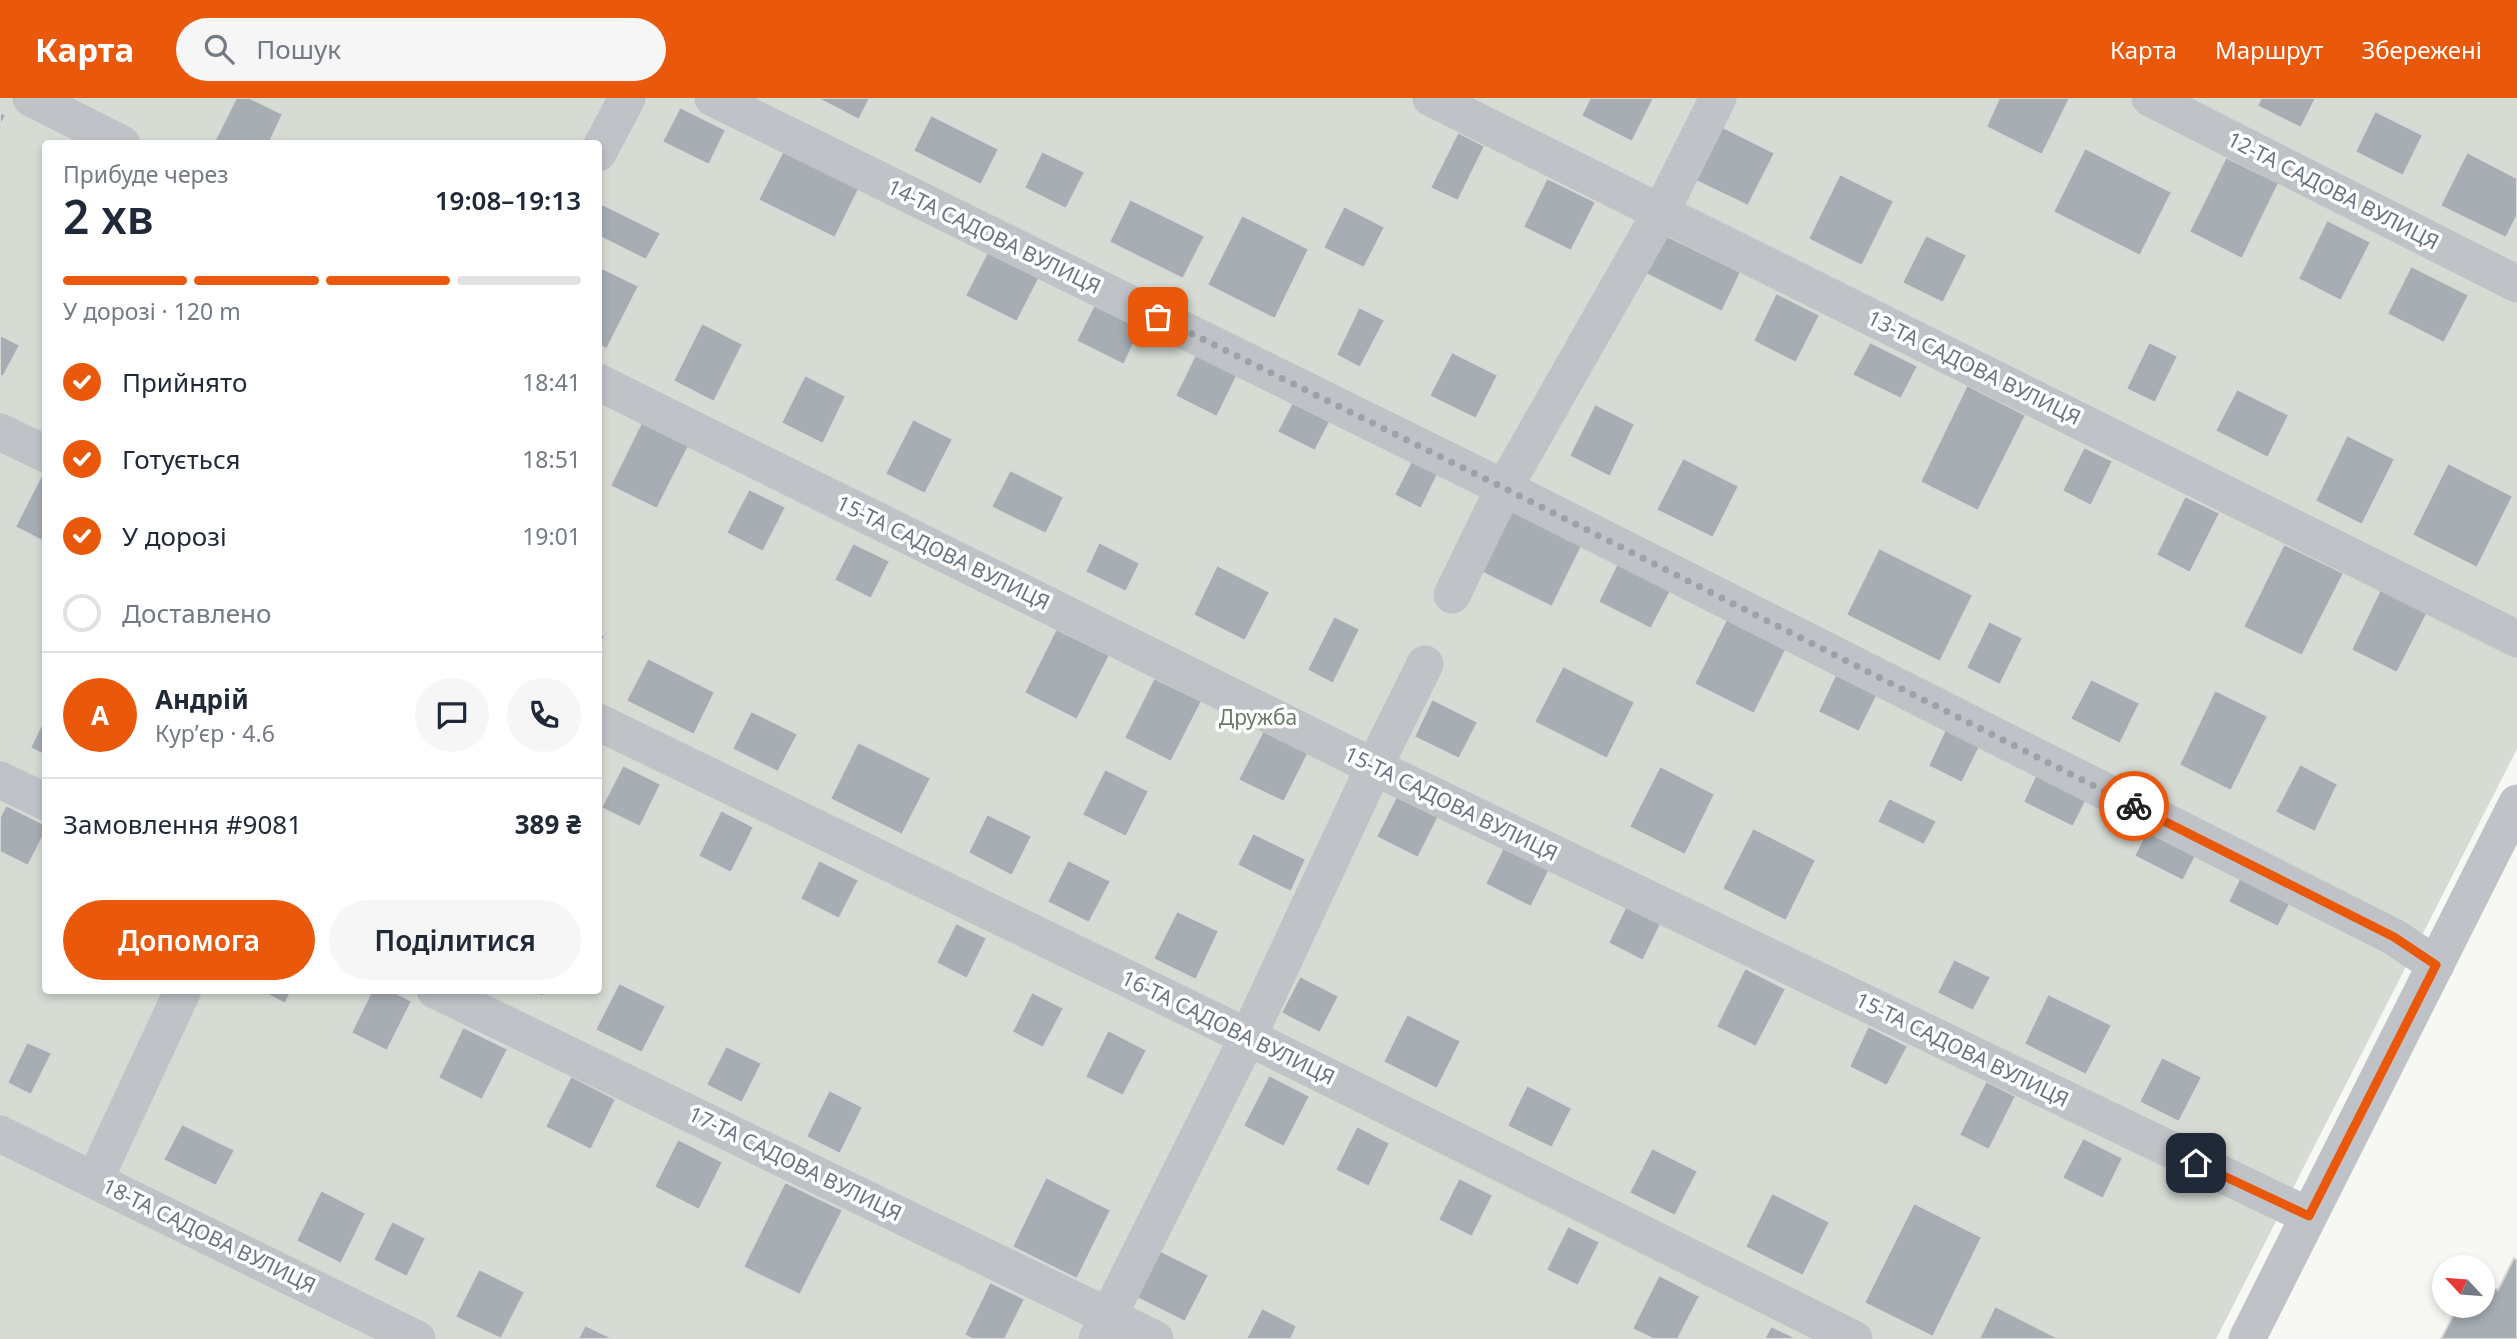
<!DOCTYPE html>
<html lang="uk">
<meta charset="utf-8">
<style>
:root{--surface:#fff;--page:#f6f6f7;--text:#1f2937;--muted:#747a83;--line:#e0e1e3;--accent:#ea580c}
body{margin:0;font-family:"Noto Sans",sans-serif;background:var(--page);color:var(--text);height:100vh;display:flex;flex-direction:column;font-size:26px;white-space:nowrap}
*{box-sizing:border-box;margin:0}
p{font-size:23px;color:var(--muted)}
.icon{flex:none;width:38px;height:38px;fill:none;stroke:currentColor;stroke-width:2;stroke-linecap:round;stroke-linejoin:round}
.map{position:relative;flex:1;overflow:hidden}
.sheet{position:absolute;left:42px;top:42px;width:560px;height:854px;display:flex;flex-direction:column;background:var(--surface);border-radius:7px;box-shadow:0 4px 10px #0003}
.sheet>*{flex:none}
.needle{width:46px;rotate:296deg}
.fabs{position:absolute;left:2432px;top:1157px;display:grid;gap:14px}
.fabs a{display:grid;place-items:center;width:63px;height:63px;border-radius:50%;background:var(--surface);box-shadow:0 4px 10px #0003;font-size:35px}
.pin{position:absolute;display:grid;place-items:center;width:60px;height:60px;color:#fff;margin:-30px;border-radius:14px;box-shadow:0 4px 10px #0006}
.courier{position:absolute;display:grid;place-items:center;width:70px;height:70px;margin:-35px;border:5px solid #ea580c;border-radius:50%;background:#fff;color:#222;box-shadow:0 2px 9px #0007}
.head em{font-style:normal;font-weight:600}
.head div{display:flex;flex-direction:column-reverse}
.head{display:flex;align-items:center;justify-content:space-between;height:119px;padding:0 21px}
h1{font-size:46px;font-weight:600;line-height:52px}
.bar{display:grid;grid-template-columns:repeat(4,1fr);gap:10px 7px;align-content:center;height:84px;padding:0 21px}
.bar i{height:9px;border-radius:5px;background:var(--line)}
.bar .current{background:var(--accent)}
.bar p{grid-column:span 4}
.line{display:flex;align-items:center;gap:18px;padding:0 21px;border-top:2px solid var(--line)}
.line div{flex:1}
.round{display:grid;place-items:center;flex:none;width:74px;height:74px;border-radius:37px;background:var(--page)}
ol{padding:0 21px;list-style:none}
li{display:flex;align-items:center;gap:21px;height:77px}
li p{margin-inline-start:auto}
li .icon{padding:7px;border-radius:50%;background:var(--accent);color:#fff;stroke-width:4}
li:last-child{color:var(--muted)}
li i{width:38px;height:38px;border:4px solid var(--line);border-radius:50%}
.action{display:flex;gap:14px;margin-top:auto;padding:14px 21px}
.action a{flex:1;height:80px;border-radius:42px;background:var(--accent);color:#fff;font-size:28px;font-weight:600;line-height:80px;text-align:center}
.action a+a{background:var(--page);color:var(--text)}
header{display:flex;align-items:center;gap:42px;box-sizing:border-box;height:98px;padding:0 35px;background:var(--accent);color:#fff}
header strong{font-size:33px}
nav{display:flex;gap:38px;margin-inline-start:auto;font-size:24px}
.search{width:490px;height:63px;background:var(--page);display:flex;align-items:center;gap:18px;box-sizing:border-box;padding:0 24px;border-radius:38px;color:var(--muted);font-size:26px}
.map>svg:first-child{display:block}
</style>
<header>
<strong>Карта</strong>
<div class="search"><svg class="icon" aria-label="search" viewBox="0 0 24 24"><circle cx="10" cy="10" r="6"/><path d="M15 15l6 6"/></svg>Пошук</div>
<nav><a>Карта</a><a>Маршрут</a><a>Збережені</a></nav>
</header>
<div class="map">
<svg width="2517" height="1241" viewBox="0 0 2517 1241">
<rect width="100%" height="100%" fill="#f7f7f4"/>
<path fill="#d6dbd4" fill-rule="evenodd" d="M0 0H2517V651L2216 1241H0ZM46 46H598V892H46Z"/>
<path fill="#a6adb3" stroke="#d8d9d7" stroke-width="2" d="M236 0H250L283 16 269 46H213Z
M817 0H870L859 22Z
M1590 0H1654L1632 44 1581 18Z
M1999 0H2070L2042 57 1986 29Z
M2261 0H2316L2301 30 2257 8Z
M680 9 726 32 709 67 662 44Z
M2375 13 2423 37 2403 78 2355 54Z
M0 14 6 17 0 29Z
M931 17 999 51 981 87 913 53Z
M1719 27 1775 55 1748 108 1692 81Z
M1458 34 1485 48 1458 103 1430 90Z
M785 49 861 87 835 140 758 102Z
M2085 50 2172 94 2140 158 2053 114Z
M1042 53 1085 74 1066 111 1024 90Z
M2467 54 2517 80V118L2506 140 2440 108Z
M2226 59 2279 85 2242 161 2189 134Z
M1840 76 1894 103 1862 168 1808 141Z
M1547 80 1596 104 1571 153 1523 129Z
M1130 101 1205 138 1183 181 1109 144Z
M602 106 661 135 646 162 598 138V112Z
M1344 108 1385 129 1364 170 1323 150Z
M1242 117 1309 151 1275 221 1207 187Z
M2327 122 2371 144 2341 203 2298 181Z
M1661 135 1741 174 1722 214 1642 174Z
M1926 137 1967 157 1943 205 1902 185Z
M994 141 1046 167 1017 224 965 198Z
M598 168 639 188 607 251 598 247Z
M2411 168 2469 197 2444 245 2387 216Z
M1776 195 1820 217 1796 265 1753 243Z
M1094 207 1141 230 1124 267 1076 243Z
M1359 209 1385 222 1360 270 1336 257Z
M702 225 743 246 714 304 673 283Z
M0 237 20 247 3 279 0 277Z
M1870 244 1918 268 1901 301 1852 277Z
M2149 244 2178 258 2155 305 2126 291Z
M1452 254 1498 277 1476 321 1429 298Z
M1196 255 1238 276 1217 319 1175 298Z
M805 277 846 298 823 346 781 325Z
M1967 287 2026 317 1978 413 1920 384Z
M2237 291 2289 317 2268 360 2215 333Z
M1298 293 1336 312 1315 353 1277 334Z
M1595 306 1635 326 1610 379 1569 358Z
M645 317 693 340 657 411 610 388Z
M913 321 953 341 925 396 885 376Z
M2347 337 2395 361 2362 427 2315 403Z
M2084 349 2113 363 2091 408 2062 393Z
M1417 352 1443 366 1421 411 1394 397Z
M1683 360 1739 388 1713 440 1656 412Z
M2448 365 2513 398 2477 470 2412 437Z
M46 368V445L15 429Z
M1010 372 1064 399 1046 436 991 409Z
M749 391 786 409 763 454 726 435Z
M2185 398 2220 415 2190 475 2156 457Z
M1517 403 1587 438 1552 509 1481 474Z
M1099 444 1140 465 1126 494 1085 474Z
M853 445 890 463 871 501 834 482Z
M2284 446 2344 475 2302 558 2243 529Z
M1879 450 1973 497 1940 564 1846 517Z
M1621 458 1675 485 1651 531 1598 504Z
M1217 467 1270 494 1245 543 1193 517Z
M2381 490 2428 514 2397 575 2351 552Z
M1729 516 1789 546 1754 616 1694 586Z
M1334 518 1360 531 1333 586 1307 572Z
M1989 523 2023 540 2000 587 1966 570Z
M1056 531 1110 557 1077 622 1024 595Z
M598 534 605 538 598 551Z
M648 560 715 594 694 637 626 603Z
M1563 568 1635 604 1607 661 1534 624Z
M1838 571 1880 592 1859 634 1818 614Z
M1154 580 1202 603 1171 664 1124 640Z
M2091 581 2140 605 2120 646 2070 621Z
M2215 592 2268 618 2231 693 2179 667Z
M1432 601 1478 624 1459 661 1414 639Z
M751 613 798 636 778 674 732 651Z
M46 617V658L30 650Z
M1950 621 1985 638 1962 685 1928 668Z
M1264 631 1309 654 1284 704 1238 682Z
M858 644 931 680 902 737 830 701Z
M2300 666 2338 686 2315 734 2275 714Z
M623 667 661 686 640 729 601 710Z
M1660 668 1715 696 1685 757 1629 729Z
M2039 670 2090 695 2073 729 2023 704Z
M1105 671 1149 693 1126 739 1082 717Z
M1399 693 1441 714 1418 760 1376 739Z
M1889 700 1937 723 1924 747 1877 724Z
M6 707 46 727V733L28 768 0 754V719Z
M721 712 754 729 731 775 698 758Z
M987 716 1032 738 1012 778 968 755Z
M2150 727 2199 752 2183 783 2134 758Z
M1753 730 1816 762 1786 823 1722 791Z
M1253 735 1306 761 1291 794 1237 767Z
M1506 744 1552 767 1531 809 1485 786Z
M819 762 859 782 839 821 800 801Z
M1068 762 1111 783 1089 825 1047 804Z
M2241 777 2292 802 2278 829 2228 804Z
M1626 808 1661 826 1643 863 1608 845Z
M1177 813 1219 833 1196 882 1153 861Z
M956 825 987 840 967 881 936 865Z
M1954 861 1991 879 1973 913 1937 895Z
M1745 870 1786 891 1756 949 1716 929Z
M1300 878 1339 898 1320 935 1281 915Z
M619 885 666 908 642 955 595 932Z
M259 892H292L285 906Z
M372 892H391L412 903 387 953 351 935Z
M530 892H546L543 899Z
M1032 894 1064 910 1043 950 1012 934Z
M2048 896 2112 927 2086 977 2024 946Z
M1407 916 1461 943 1437 991 1383 964Z
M1868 928 1908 948 1887 988 1849 969Z
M463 929 508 951 482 1002 438 980Z
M1108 932 1147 952 1123 998 1085 979Z
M27 944 52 955 31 997 7 985Z
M726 948 762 965 742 1005 706 987Z
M2162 959 2202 979 2179 1024 2139 1004Z
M1269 977 1310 998 1284 1049 1243 1028Z
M571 978 616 1001 591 1052 545 1029Z
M1986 983 2016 998 1989 1052 1959 1037Z
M1527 987 1572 1010 1552 1050 1507 1028Z
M829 992 863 1009 840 1056 806 1039Z
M182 1026 235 1052 216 1088 163 1062Z
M1357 1028 1390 1045 1369 1089 1335 1072Z
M2083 1040 2123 1060 2103 1101 2062 1080Z
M678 1041 723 1064 699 1112 654 1089Z
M1652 1050 1698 1073 1675 1118 1629 1095Z
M1046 1079 1111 1112 1077 1181 1012 1149Z
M1459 1080 1493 1097 1472 1139 1438 1122Z
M785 1084 843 1112 800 1197 743 1169Z
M321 1092 366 1115 341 1166 296 1143Z
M1772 1095 1830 1124 1803 1178 1745 1149Z
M1914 1105 1982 1139 1933 1239 1864 1205Z
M392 1123 426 1140 407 1179 373 1162Z
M1568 1128 1600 1144 1578 1188 1546 1172Z
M1153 1149 1209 1177 1185 1224 1129 1196Z
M2514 1160 2517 1162V1241H2441L2458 1208H2483V1185L2498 1192Z
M479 1171 525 1194 501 1241 455 1219Z
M1659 1177 1700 1198 1678 1241H1653L1632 1231Z
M990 1184 1025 1201 1005 1241H972L964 1237Z
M1995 1208 2058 1240 2057 1241H1979Z
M1262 1210 1297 1228 1291 1241H1246Z
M585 1227 614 1241H578Z
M1771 1228 1798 1241H1764Z"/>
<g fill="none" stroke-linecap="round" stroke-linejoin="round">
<path stroke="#bfc2c6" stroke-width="37" d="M31 0 122 46
M713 0 1504 390 2394 839 2436 867
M1431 0 2517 541
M2150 0 2517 186
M598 55 627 0
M598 284 1374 669 2309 1118
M0 334 46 356
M1452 497 1504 390 1661 114 1718 0
M598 624 1248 939 1854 1241
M0 682 46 704
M435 892 1155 1241
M0 1036 417 1241
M95 1081 183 892
M1097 1241 1248 939 1374 669 1425 566
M2247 1241 2517 705"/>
</g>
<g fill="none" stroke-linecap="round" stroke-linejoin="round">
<path stroke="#9ba2aa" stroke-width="7" stroke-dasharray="0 12.6" d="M1158 219 1504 390 2134 708"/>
<path stroke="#ea580c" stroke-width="9" d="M2134 708 2394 839 2436 867 2309 1118 2196 1065"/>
</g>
<g text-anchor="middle" stroke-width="7" stroke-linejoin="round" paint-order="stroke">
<g font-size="21" fill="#6a7582" stroke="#fff">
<text transform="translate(2333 93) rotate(27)" y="7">12-ТА САДОВА ВУЛИЦЯ</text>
<text transform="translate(994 139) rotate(26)" y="7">14-ТА САДОВА ВУЛИЦЯ</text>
<text transform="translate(1974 270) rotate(26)" y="7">13-ТА САДОВА ВУЛИЦЯ</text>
<text transform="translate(943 455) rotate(26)" y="7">15-ТА САДОВА ВУЛИЦЯ</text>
<text transform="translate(1451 706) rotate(26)" y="7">15-ТА САДОВА ВУЛИЦЯ</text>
<text transform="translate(1228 930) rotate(26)" y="7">16-ТА САДОВА ВУЛИЦЯ</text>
<text transform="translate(1962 952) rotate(26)" y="7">15-ТА САДОВА ВУЛИЦЯ</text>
<text transform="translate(795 1066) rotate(26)" y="7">17-ТА САДОВА ВУЛИЦЯ</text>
<text transform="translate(209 1138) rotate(26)" y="7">18-ТА САДОВА ВУЛИЦЯ</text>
</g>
<g font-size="21" fill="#697a68" stroke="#fff">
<text x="1258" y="627">Дружба</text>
</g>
</g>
</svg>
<div class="fabs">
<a><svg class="needle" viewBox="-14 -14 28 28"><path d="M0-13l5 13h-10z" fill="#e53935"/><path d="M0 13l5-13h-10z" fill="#747a83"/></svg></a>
</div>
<div class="pin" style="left:1158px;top:219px;background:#ea580c"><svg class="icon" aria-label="bag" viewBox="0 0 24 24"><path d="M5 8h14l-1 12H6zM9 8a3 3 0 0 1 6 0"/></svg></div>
<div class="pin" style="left:2196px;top:1065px;background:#1f2937"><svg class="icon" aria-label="home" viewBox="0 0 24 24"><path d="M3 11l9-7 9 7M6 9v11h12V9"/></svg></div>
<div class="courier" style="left:2134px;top:708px"><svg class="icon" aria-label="bike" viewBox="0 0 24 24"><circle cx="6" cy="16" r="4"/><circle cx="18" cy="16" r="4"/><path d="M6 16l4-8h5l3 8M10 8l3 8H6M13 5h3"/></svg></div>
<section class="sheet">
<div class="head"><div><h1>2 хв</h1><p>Прибуде через</p></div><em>19:08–19:13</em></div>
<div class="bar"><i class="current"></i><i class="current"></i><i class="current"></i><i></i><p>У дорозі · 120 m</p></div>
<ol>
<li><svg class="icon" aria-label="check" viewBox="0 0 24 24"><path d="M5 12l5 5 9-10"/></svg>Прийнято<p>18:41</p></li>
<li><svg class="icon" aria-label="check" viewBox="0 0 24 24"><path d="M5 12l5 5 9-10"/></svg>Готується<p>18:51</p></li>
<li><svg class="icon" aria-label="check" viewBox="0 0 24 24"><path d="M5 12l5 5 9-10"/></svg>У дорозі<p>19:01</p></li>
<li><i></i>Доставлено</li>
</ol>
<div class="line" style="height:126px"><b class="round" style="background:var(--accent);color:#fff">А</b><div><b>Андрій</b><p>Кур’єр · 4.6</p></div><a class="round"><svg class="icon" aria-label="chat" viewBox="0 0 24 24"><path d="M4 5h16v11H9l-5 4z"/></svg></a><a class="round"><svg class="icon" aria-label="phone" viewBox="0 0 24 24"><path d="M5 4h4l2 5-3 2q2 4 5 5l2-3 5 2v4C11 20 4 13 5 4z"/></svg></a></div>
<div class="line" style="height:91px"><div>Замовлення #9081</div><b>389 ₴</b></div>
<div class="action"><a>Допомога</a><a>Поділитися</a></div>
</section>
</div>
